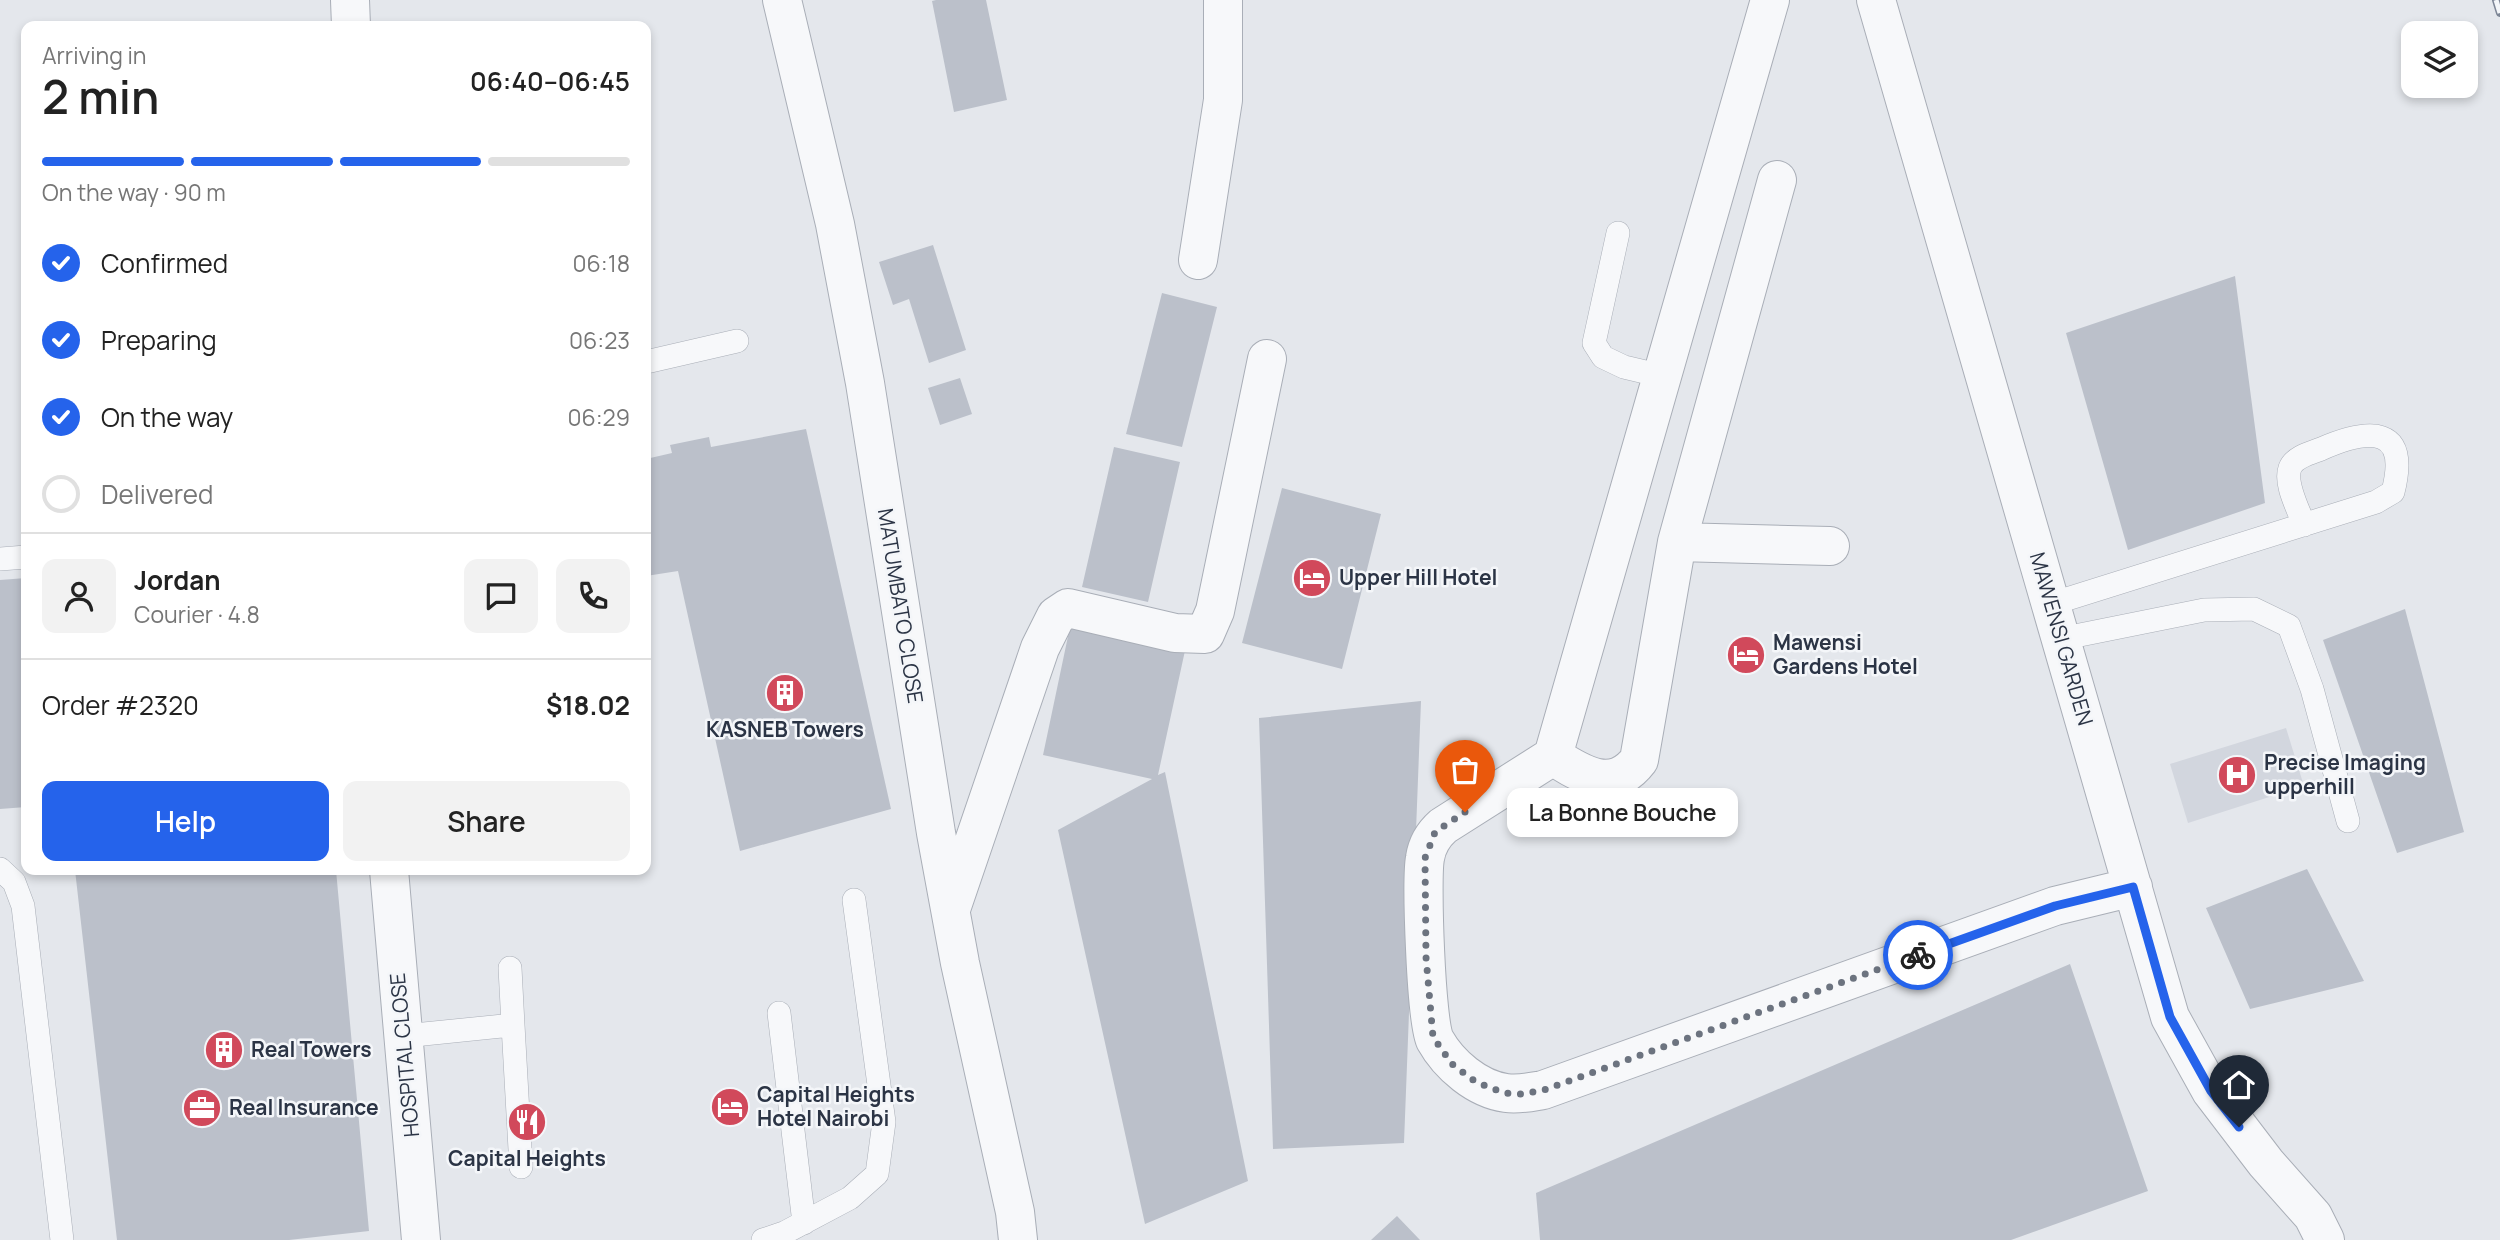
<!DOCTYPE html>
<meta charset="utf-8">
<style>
:root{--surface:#fff;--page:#f2f2f2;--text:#222;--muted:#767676;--line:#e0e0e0;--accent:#2563eb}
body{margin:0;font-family:Manrope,sans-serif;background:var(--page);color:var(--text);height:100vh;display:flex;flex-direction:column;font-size:26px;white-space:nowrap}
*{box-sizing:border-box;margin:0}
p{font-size:23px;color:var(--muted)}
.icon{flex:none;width:38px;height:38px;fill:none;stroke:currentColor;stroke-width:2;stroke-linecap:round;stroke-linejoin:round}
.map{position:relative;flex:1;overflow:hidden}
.drawer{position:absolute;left:21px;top:21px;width:630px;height:854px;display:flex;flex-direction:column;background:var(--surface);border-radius:14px;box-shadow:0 4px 10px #0003}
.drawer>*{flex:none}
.controls{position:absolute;left:2401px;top:21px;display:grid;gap:14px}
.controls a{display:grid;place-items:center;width:77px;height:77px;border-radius:14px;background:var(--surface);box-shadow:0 4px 10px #0003;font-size:35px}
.pin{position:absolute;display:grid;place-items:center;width:60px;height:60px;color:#fff;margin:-72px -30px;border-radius:50% 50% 50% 0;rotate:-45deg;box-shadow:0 0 7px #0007}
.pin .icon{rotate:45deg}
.courier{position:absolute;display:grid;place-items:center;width:70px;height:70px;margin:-35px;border:5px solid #2563eb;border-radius:50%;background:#fff;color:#222;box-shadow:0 2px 9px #0007}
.bubble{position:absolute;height:49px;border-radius:14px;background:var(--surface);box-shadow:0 4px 10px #0003;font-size:23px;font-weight:600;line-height:49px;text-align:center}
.headline em{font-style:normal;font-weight:600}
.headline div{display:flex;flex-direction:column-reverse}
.headline{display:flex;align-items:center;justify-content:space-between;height:119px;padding:0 21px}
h1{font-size:46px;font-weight:600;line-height:52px}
.bar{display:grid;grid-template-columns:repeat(4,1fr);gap:10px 7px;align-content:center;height:84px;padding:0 21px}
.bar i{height:9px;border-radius:5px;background:var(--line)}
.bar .selected{background:var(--accent)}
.bar p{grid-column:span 4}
.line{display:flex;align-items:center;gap:18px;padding:0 21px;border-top:2px solid var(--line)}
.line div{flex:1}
.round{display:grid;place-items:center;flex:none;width:74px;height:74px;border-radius:14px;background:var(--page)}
ol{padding:0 21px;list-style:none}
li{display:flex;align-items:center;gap:21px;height:77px}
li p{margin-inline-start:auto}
li .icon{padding:7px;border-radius:50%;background:var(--accent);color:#fff;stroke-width:4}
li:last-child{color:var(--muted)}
li i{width:38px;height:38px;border:4px solid var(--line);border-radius:50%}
.button{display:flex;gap:14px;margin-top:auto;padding:14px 21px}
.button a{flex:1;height:80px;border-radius:14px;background:var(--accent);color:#fff;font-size:28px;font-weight:600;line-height:80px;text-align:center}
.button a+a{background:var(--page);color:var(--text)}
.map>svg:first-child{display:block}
</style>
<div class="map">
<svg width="2500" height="1240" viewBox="0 0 2500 1240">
<rect width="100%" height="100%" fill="#e4e7ec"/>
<path fill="#d2d6de" d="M2286 728 2304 786 2188 823 2170 764Z"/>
<path fill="#bbc0ca" d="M936 0H986L1007 100 954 112 932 1Z
M933 245 966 350 929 363 909 299 893 305 879 262Z
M2235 276 2265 503 2128 550 2066 333Z
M1162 293 1217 307 1182 447 1126 434Z
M960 378 972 414 940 425 928 388Z
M806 429 891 809 740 851 678 571 646 576V459L672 453 670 445 709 437 711 447Z
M1114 447 1180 462 1148 602 1082 587Z
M1282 488 1381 514 1342 669 1242 643Z
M26 578V807L0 809V580Z
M2405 609 2464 832 2397 853 2323 640Z
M1071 622 1186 646 1158 775 1165 772 1248 1181 1145 1224 1058 830 1152 779 1043 755Z
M1421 701 1404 1143 1273 1149 1259 718Z
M2307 869 2364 981 2250 1009 2206 908Z
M75 870H336L369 1231 289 1240H117Z
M2070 964 2148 1191 2011 1240H1540L1536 1193Z
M1397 1216 1420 1240H1371Z"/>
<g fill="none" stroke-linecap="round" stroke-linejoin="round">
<g stroke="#a9aeb7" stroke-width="24">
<path id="service" d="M1618 233 1594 343 1603 357 1624 367 1662 376
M646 362 737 341
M0 559 26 557
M2051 604 2376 502 2393 492C2410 425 2369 428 2321 449 2311 453 2294 457 2290 468 2284 484 2299 510 2304 525
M2060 639 2204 610 2254 609 2289 626 2312 689 2348 821
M0 869 14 882 23 906 62 1240
M779 1013 804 1223
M513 1025 521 1167
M404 1036 513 1025 510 968
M763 1240 784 1233 850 1198 877 1174 884 1122 854 900"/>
</g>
<g stroke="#a9aeb7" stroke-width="40">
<path id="minor" d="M350 0 351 26
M782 0 835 224 865 383 936 833 960 963 1015 1212 1018 1240
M1876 0 2170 1017 2211 1091 2266 1163 2313 1216 2325 1240
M1198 260 1223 100V0
M1677 542 1830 546
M1553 756 1443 826C1434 834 1427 845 1425 858 1421 879 1426 1025 1435 1040 1449 1065 1477 1089 1506 1093 1519 1095 1531 1092 1543 1090L2055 906 2133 887
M1553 756 1770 0
M1553 756C1582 775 1613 794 1639 760L1677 542 1777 180
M389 870 421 1240
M951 909 1040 648 1056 616 1068 608 1175 633 1205 634 1215 611 1267 359"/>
</g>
<use href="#service" stroke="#f7f8fa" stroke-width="23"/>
<use href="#minor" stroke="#f7f8fa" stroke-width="38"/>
<g stroke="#7d8696" stroke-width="8">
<path id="rail" d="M2496 0 2500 13"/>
</g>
<use href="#rail" stroke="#f4f6f9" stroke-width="5" stroke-dasharray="16" stroke-linecap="butt"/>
</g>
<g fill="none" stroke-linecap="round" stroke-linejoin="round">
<path stroke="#6c737f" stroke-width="7" stroke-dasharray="0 12.6" d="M1465 812 1435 832 1425 858 1426 957 1433 1037 1452 1064 1476 1082 1504 1093 1521 1094 1544 1090 1918 955"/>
<path stroke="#2563eb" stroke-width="9" d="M1918 955 2055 906 2133 887 2170 1017 2211 1091 2239 1127"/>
</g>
<defs>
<g id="hotel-disc" transform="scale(2.0125)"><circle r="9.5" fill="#d1495b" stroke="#f4f6f9"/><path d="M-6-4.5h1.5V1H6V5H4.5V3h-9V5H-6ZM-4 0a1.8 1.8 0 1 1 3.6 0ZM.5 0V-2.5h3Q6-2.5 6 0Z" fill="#fff"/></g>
<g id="building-disc" transform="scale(2.0125)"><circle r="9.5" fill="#d1495b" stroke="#f4f6f9"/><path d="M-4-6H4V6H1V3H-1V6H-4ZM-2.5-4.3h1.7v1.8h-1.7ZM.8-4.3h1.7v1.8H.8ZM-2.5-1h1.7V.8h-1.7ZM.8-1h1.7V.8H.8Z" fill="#fff"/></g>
<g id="hospital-disc" transform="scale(2.0125)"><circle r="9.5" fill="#d1495b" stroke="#f4f6f9"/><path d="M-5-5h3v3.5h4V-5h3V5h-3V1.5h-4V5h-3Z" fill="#fff"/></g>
<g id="office-disc" transform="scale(2.0125)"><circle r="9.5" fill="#d1495b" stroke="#f4f6f9"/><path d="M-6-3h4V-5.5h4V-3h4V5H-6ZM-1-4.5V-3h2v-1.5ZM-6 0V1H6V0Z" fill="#fff"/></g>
<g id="restaurant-disc" transform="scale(2.0125)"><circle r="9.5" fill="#d1495b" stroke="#f4f6f9"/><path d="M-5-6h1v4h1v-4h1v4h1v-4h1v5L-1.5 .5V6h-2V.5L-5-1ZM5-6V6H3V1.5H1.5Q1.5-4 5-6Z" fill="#fff"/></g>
</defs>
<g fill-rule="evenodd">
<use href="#hotel-disc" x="1312" y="578"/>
<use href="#hotel-disc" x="1746" y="655"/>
<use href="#building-disc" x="785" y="693"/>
<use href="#hospital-disc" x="2237" y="775"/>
<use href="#building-disc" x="224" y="1050"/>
<use href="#hotel-disc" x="730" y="1107"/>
<use href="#office-disc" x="202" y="1108"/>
<use href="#restaurant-disc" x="527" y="1122"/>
</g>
<g text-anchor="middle" stroke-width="5" stroke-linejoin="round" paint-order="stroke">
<g font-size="21" font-weight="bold" fill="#2b3445" stroke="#f4f6f9" text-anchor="start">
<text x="1339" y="585">Upper Hill Hotel</text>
<text x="1773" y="650">Mawensi<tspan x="1773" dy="24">Gardens Hotel</tspan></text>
<text x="785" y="737" text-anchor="middle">KASNEB Towers</text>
<text x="2264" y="770">Precise Imaging<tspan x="2264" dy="24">upperhill</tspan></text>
<text x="251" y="1057">Real Towers</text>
<text x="757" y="1102">Capital Heights<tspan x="757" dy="24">Hotel Nairobi</tspan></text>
<text x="229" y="1115">Real Insurance</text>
<text x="527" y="1166" text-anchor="middle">Capital Heights</text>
</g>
<g font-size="21" fill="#2b3445" stroke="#f4f6f9">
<text transform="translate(900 606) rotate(81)" y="7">MATUMBATO CLOSE</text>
<text transform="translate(2061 639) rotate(74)" y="7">MAWENSI GARDEN</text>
<text transform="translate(405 1055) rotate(-95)" y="7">HOSPITAL CLOSE</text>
</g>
</g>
</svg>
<div class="controls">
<a><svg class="icon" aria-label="layers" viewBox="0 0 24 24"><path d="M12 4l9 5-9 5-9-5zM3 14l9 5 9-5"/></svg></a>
</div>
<div class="pin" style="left:1465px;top:812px;background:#ea580c"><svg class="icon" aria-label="bag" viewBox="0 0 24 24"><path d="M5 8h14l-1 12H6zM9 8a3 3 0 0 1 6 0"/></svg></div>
<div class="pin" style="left:2239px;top:1127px;background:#1f2937"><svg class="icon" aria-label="home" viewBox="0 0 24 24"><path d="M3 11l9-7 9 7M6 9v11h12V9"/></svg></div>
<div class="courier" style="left:1918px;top:955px"><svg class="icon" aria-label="bike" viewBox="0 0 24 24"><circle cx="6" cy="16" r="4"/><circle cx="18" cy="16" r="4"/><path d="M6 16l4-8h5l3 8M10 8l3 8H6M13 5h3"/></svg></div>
<div class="bubble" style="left:1507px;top:788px;width:231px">La Bonne Bouche</div>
<section class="drawer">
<div class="headline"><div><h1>2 min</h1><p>Arriving in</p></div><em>06:40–06:45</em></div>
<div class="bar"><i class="selected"></i><i class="selected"></i><i class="selected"></i><i></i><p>On the way · 90 m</p></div>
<ol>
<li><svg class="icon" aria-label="check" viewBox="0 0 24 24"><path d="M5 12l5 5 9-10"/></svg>Confirmed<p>06:18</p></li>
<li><svg class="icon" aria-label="check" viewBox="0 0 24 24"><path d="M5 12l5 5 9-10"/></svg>Preparing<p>06:23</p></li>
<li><svg class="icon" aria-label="check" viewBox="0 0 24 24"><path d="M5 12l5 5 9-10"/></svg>On the way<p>06:29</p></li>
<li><i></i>Delivered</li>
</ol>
<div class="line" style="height:126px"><a class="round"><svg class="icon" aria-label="person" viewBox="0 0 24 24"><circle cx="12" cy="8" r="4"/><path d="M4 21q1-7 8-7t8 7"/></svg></a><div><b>Jordan</b><p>Courier · 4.8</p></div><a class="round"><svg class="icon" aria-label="chat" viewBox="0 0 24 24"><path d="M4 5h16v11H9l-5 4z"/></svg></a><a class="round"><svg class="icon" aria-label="phone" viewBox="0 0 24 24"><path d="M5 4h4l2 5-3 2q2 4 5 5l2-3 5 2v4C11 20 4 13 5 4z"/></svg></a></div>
<div class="line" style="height:91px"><div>Order #2320</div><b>$18.02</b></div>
<div class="button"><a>Help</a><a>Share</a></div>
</section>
</div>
